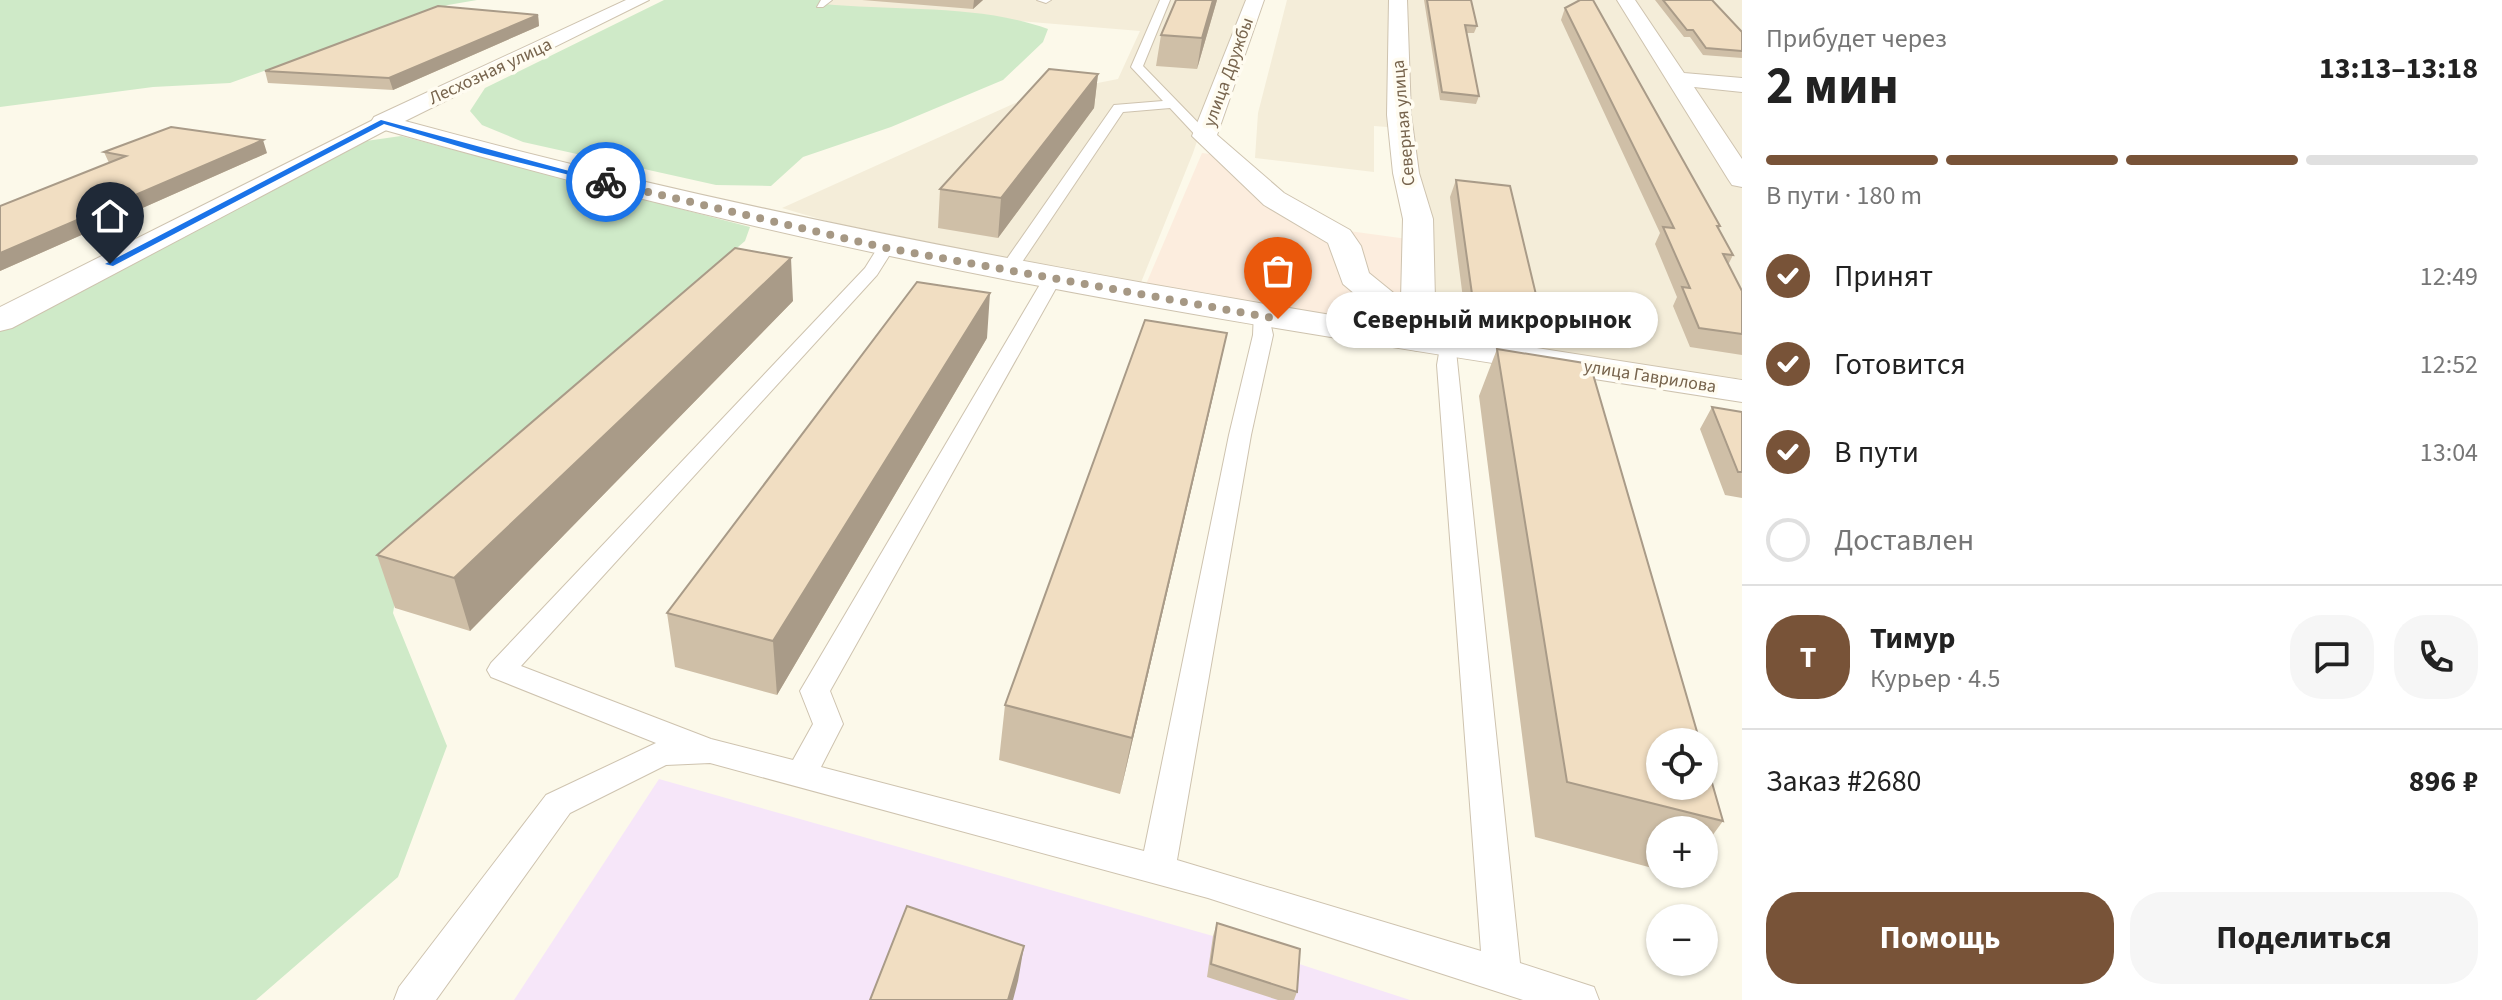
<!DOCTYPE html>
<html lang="ru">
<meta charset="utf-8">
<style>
:root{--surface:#fff;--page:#f6f6f6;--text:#222;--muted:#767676;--line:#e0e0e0;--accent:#785338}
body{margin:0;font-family:"Source Sans 3",sans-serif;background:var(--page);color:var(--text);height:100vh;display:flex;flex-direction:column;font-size:30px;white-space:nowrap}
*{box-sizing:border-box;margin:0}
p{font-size:26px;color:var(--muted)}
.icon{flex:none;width:44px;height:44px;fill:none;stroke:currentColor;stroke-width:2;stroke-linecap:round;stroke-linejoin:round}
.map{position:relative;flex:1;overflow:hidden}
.details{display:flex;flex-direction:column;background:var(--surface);width:760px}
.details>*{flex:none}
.buttons{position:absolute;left:1646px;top:728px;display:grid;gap:16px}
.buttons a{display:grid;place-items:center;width:72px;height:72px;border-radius:50%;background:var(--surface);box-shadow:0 2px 6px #0004;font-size:40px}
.pin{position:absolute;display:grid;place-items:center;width:68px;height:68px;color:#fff;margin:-82px -34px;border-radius:50% 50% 50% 0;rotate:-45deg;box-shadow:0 0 8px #0007}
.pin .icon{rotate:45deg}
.courier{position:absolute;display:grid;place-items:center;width:80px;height:80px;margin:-40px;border:6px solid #1a73e8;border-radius:50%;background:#fff;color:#222;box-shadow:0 2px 10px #0007}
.bubble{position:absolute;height:56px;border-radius:28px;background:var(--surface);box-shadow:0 2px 6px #0004;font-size:26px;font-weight:700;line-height:56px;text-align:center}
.headline em{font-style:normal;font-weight:700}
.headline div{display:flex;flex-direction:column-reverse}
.headline{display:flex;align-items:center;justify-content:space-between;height:136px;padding:0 24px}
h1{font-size:52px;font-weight:700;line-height:60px}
.bar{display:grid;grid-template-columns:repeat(4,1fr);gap:12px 8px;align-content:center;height:96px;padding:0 24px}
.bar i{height:10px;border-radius:6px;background:var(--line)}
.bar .on{background:var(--accent)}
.bar p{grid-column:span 4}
.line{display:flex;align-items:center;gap:20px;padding:0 24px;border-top:2px solid var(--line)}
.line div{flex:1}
.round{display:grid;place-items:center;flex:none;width:84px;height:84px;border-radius:32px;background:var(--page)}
ol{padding:0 24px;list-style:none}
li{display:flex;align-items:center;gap:24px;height:88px}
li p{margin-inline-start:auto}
li .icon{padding:8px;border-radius:50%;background:var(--accent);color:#fff;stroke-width:4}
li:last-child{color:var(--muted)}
li i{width:44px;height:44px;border:4px solid var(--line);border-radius:50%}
.button{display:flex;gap:16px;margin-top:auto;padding:16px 24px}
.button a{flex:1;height:92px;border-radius:32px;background:var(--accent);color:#fff;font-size:32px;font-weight:700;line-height:92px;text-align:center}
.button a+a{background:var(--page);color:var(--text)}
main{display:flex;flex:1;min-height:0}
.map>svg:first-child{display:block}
</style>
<main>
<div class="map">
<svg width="1742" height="1000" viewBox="0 0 1742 1000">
<rect width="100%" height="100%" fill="#fcf9ea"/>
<path fill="#f4edd9" d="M817 0H1245L1193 153 1140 285 830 222 782 208 1031 96 1118 79 1140 31 810 4Z
M1287 0H1742V382L1432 331 1430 205 1417 190 1413 129 1374 126V172L1255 158 1258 113Z"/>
<path fill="#fcedde" d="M1202 153 1225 156 1334 229 1415 240 1418 329 1141 296Z"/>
<path fill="#f6e6f9" d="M659 779 1213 936 1410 1000H514Z"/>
<path fill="#cfeac8" d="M0 0H477L448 5 230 83 153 87 0 107Z
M664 0H820L823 4C896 11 979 4 1048 29L1043 42 1003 80 891 127 803 157 771 186 716 185 523 142 482 125 470 111 485 88Z
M401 136 750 227 745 241 407 531 393 613 447 746 398 877 256 1000H0V316L366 141Z"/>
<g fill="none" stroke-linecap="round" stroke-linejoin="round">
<g stroke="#cec3af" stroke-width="2">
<path id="service" d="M821 0H832L823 7H817Z
M1037 0H1051L1046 3Z
M1160 0H1170L1143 66 1211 136 1199 139 1170 108 1123 112 1012 277H1000L997 273 1114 105 1163 101 1131 67Z
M886 243 894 248 877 275 521 666 711 739 793 760 813 724 800 691 1042 281 1045 277H1057L1060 281 830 691 843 724 821 767 1144 851 1229 435 1253 335 1254 312H1268L1273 335 1251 435 1177 860 1481 951 1437 365 1441 341H1455L1520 963 1594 987 1599 1000H1523L1208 898 710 763 666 765 570 813 436 1000H394L399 987 546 795 656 743 491 677 487 670 491 663 865 268 880 244Z"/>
</g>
<g stroke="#cec3af" stroke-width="2">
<path id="minor" d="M1246 0H1264L1217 135 1284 193 1350 230 1361 246 1369 273 1401 299 1403 219 1393 173 1387 115 1389 0H1407L1411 115 1419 173 1433 219 1436 340 1431 348 1418 351 1405 348 1400 332 1343 284 1328 243 1264 205 1192 136Z
M1617 0H1635L1684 73 1742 78V92L1694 87 1742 159V187L1732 185 1728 179Z
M383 115 395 122 392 127 12 328 0 331V307Z"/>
</g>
<g stroke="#cec3af" stroke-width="2">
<path id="tertiary" d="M626 0H649L405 121C847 242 1290 310 1742 380V402C1456 357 1168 315 885 255 713 219 543 175 374 127L371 122 374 117Z"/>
</g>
<use href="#service" fill="#fff" fill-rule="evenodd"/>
<use href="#minor" fill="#fff" fill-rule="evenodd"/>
<use href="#tertiary" fill="#fff" fill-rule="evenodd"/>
</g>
<path fill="#cfbfa7" d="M862 0H983L973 9Z
M1217 0 1197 69 1156 66 1161 35Z
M1424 0H1471L1477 26 1474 33H1466L1479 96 1476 104 1440 100Z
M1655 0H1712L1742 32V58L1703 55 1690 37H1684Z
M1565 8 1720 226 1719 229 1733 255 1728 265 1742 291V355L1690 347 1673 306 1677 297 1655 244 1660 233 1561 20Z
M538 15 539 26 393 90 268 83 265 71Z
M1098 74 1094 108 998 238 938 228 940 189Z
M104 152 267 153 0 271V206L109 163Z
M1456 180 1538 303 1530 324 1465 314 1450 197Z
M793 301 470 631 395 608 377 555Z
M987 338 777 695 675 667 667 613Z
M1497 349 1723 821 1704 847V830H1660V870L1535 837 1479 396Z
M1217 379 1120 794 999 760 1005 705Z
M1712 407 1742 412V498L1725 495 1700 429Z
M1217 923 1297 992 1294 1000H1278L1207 977 1213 936Z"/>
<path fill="#a99b88" d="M974 0H983L973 9Z
M1213 0H1217L1197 69 1202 38Z
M538 15 539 26 393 90 389 78Z
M1098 74 1094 108 998 238 1001 198Z
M263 140 267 153 0 271V253Z
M791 258 793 301 470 631 454 578Z
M990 293 987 338 777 695 773 641Z
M1227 333 1217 379 1120 794 1132 738Z
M1024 946 1018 981 1013 1000H1008Z"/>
<path fill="#f1dec2" stroke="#a99b88" stroke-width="2" d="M1176 0H1213L1202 38 1161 35Z
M1427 0H1471L1477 26 1465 25 1479 96 1442 92Z
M1580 0H1593L1720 226H1717L1733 255 1723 254 1742 291V334L1699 328 1682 287 1690 288 1663 227 1674 228 1565 8Z
M1663 0H1712L1742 32V51L1706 48 1693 30H1687Z
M438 6 538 15 389 78 265 71Z
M1049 69 1098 74 1001 198 940 189Z
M171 127 263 140 0 253V206L126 156 104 152Z
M1456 180 1510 186 1538 303 1472 294Z
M735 248 791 258 454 578 377 555Z
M917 282 990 293 773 641 667 613Z
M1145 320 1227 333 1132 738 1005 705Z
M1497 349 1590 364 1700 742H1660V786H1704V755L1723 821 1567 782Z
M1712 407 1742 412V472H1738Z
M907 906 1024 946 1008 1000H870Z
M1217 923 1300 949 1297 992 1211 964Z"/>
<path fill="#1a73e8" d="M381 120 610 182 606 184 481 153 384 124 113 266 105 264Z"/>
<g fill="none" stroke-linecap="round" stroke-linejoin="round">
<path stroke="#a69884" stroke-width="8" stroke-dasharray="0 14.4" d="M606 182 886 248 1278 319"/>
</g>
<g text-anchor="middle" stroke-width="7" stroke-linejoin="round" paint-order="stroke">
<g font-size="18" fill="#77644d" stroke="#fffcf1">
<text transform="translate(490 71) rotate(-25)" y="6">Лесхозная улица</text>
<text transform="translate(1228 72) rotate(-70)" y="6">улица Дружбы</text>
<text transform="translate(1403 123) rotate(-95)" y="6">Северная улица</text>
<text transform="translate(1650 376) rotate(9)" y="6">улица Гаврилова</text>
</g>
</g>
</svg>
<div class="buttons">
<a><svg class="icon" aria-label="locate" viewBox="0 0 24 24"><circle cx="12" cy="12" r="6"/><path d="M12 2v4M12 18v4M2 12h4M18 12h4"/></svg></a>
<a>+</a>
<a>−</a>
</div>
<div class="pin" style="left:1278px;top:319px;background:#ea580c"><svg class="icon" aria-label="bag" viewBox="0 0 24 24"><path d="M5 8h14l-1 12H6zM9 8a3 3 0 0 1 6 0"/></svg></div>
<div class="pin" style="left:110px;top:264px;background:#1f2937"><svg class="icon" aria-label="home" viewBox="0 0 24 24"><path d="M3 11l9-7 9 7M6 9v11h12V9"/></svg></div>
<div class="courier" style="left:606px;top:182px"><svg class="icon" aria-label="bike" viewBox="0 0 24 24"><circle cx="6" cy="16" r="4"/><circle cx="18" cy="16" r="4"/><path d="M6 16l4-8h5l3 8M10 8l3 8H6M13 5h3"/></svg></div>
<div class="bubble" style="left:1326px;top:292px;width:332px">Северный микрорынок</div>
</div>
<section class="details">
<div class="headline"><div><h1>2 мин</h1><p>Прибудет через</p></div><em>13:13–13:18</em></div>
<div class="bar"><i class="on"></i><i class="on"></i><i class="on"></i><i></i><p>В пути · 180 m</p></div>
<ol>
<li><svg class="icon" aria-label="check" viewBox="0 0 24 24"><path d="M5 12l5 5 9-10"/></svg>Принят<p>12:49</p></li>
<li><svg class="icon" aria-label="check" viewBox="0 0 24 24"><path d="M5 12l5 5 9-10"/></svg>Готовится<p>12:52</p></li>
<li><svg class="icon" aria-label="check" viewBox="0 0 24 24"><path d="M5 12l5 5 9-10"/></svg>В пути<p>13:04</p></li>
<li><i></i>Доставлен</li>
</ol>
<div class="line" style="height:144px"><b class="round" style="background:var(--accent);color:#fff">Т</b><div><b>Тимур</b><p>Курьер · 4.5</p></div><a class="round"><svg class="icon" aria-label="chat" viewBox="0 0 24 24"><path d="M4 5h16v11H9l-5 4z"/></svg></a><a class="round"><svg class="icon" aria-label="phone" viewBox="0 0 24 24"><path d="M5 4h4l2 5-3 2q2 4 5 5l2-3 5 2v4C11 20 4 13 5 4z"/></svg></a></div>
<div class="line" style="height:104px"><div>Заказ #2680</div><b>896 ₽</b></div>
<div class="button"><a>Помощь</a><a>Поделиться</a></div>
</section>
</main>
